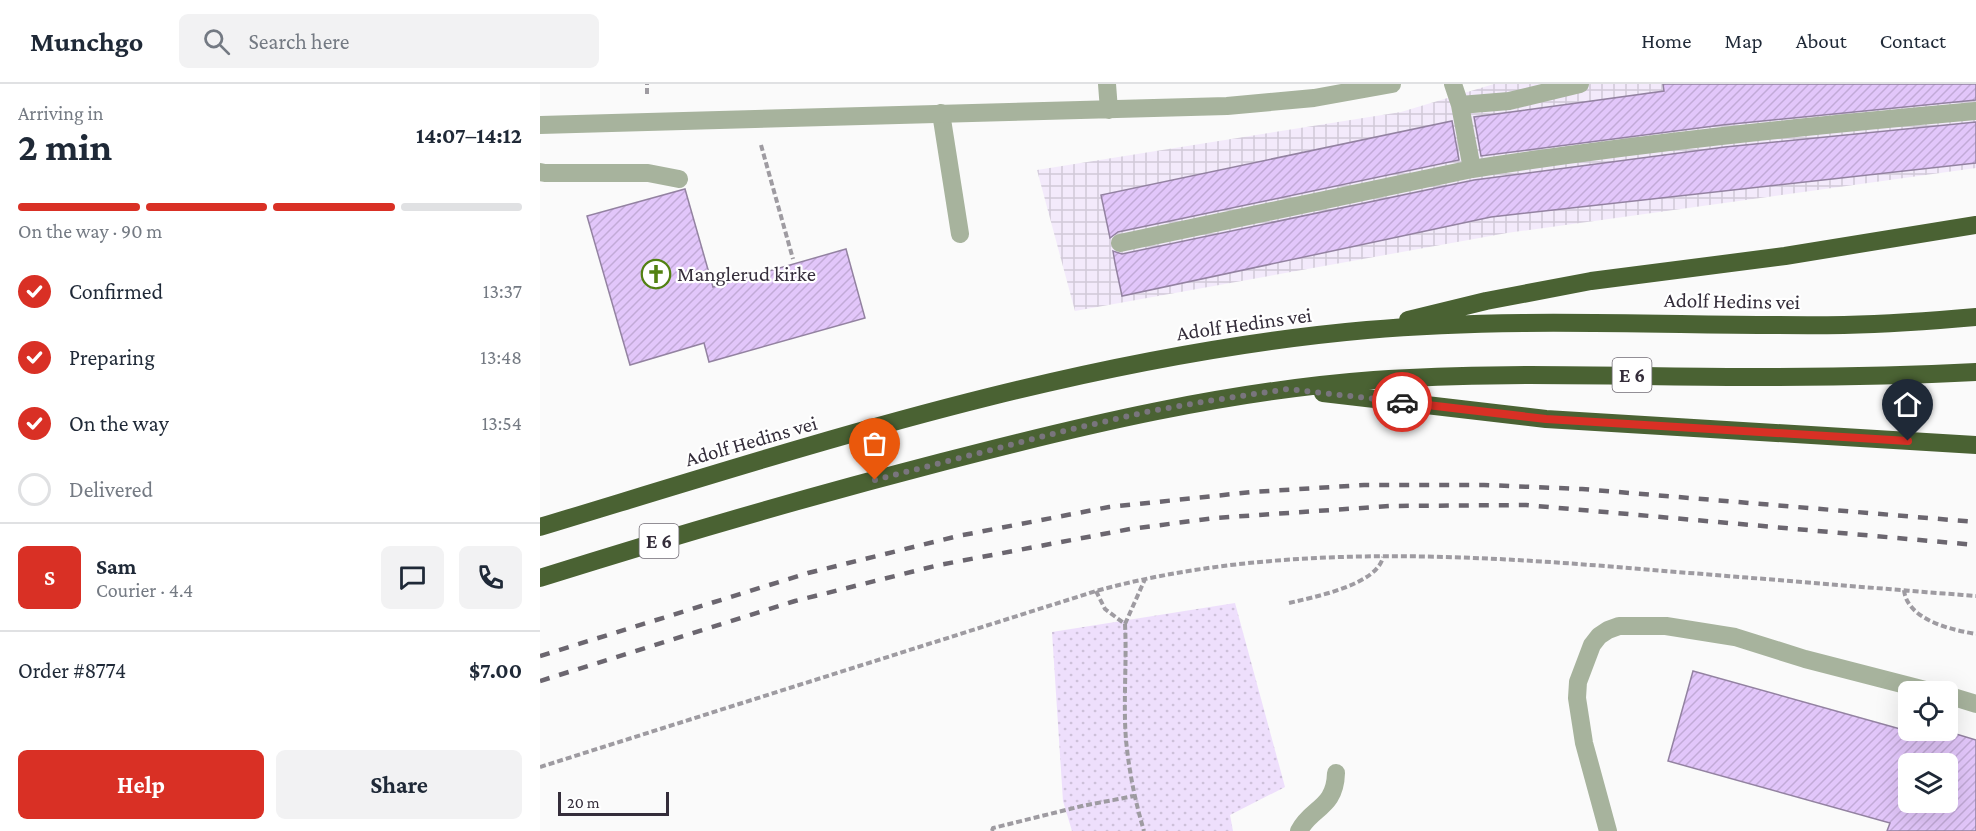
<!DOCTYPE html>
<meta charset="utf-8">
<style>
:root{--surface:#fff;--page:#f2f2f3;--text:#1f2937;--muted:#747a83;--line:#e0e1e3;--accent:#d93025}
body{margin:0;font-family:"Crimson Pro",serif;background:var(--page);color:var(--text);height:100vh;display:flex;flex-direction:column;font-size:22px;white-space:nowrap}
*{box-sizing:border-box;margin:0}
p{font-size:20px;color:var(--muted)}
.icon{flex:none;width:33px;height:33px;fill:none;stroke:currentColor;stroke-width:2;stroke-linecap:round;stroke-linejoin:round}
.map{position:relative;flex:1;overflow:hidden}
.panel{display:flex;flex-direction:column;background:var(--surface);width:540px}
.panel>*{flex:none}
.tools{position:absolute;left:1358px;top:597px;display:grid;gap:12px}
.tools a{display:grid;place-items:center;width:60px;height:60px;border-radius:9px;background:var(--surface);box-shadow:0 6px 24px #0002;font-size:30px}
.scale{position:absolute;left:18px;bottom:15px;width:111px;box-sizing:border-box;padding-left:6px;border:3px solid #342d3a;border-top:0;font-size:16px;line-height:21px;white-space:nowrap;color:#342d3a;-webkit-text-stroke:4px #fff;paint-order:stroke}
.pin{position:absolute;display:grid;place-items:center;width:51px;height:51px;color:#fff;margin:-62px -26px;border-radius:50% 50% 50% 0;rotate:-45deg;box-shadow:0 0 6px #0007}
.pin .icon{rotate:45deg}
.courier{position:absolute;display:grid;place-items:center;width:60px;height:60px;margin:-30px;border:4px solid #d93025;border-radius:50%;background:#fff;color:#222;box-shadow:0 2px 8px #0007}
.summary em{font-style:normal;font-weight:700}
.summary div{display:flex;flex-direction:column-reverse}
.summary{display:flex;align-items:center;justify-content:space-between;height:102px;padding:0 18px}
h1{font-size:39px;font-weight:700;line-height:45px}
.bar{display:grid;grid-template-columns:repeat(4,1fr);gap:9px 6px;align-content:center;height:72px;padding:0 18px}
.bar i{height:8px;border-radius:4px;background:var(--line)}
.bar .on{background:var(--accent)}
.bar p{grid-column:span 4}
.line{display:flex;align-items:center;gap:15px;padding:0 18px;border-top:2px solid var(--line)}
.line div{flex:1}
.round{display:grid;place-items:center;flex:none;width:63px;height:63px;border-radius:9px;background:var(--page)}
ol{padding:0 18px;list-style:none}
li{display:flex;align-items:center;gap:18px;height:66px}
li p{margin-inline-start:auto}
li .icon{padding:6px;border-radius:50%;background:var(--accent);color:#fff;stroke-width:4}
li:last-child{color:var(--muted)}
li i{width:33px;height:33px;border:3px solid var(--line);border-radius:50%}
.cta{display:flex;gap:12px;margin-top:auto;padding:12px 18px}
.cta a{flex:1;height:69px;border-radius:9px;background:var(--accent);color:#fff;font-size:24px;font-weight:700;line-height:69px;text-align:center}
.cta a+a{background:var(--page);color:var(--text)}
header{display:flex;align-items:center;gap:36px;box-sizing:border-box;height:84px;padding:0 30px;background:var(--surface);border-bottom:2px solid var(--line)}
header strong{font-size:28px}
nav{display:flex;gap:33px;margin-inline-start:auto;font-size:21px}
.search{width:420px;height:54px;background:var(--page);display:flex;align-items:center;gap:15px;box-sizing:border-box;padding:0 21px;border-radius:9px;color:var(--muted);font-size:22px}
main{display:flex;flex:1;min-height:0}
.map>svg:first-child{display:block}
</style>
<header>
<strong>Munchgo</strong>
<div class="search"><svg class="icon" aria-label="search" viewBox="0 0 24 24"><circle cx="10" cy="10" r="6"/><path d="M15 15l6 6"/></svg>Search here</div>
<nav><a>Home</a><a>Map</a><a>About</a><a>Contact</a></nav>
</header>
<main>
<section class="panel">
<div class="summary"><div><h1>2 min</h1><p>Arriving in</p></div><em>14:07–14:12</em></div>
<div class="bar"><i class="on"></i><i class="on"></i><i class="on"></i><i></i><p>On the way · 90 m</p></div>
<ol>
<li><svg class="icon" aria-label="check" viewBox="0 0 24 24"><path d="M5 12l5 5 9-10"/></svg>Confirmed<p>13:37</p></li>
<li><svg class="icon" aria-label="check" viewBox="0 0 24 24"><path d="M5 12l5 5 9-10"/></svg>Preparing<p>13:48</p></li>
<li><svg class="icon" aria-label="check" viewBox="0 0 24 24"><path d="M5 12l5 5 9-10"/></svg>On the way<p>13:54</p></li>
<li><i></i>Delivered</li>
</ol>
<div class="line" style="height:108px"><b class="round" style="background:var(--accent);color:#fff">S</b><div><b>Sam</b><p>Courier · 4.4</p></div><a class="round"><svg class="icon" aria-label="chat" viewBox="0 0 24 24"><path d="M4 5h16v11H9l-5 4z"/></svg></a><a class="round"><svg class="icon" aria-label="phone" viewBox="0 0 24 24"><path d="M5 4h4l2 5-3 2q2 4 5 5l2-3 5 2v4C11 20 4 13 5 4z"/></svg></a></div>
<div class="line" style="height:78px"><div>Order #8774</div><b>$7.00</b></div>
<div class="cta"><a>Help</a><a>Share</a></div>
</section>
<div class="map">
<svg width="1436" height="747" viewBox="0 0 1436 747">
<defs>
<pattern id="industrial-grid" width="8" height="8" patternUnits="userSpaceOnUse" patternTransform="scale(1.5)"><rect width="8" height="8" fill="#f3eafb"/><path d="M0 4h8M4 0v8" fill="none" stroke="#d1c9d8"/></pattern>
<pattern id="grass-dots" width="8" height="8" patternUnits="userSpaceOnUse" patternTransform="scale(1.5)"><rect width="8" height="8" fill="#eedffc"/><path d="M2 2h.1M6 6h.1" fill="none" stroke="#cdc0d9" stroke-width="1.8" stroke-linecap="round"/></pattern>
<pattern id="building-hatch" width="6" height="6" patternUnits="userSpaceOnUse" patternTransform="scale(1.5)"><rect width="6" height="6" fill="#e2c6fa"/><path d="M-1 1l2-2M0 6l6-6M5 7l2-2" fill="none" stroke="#c2aad7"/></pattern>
</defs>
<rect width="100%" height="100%" fill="#fafafa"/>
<path fill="url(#industrial-grid)" d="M954 0H1436V84L967 149 535 227 497 86 861 28Z"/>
<path fill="url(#grass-dots)" d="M695 519 745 703 690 731 693 747H532L523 717 512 548Z"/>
<path fill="url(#building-hatch)" stroke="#9382a1" stroke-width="1.5" fill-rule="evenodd" d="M1123 0H1436V16L1182 41 941 72 934 33 1124 7Z
M912 37 919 76 578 148 570 154 561 111Z
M1436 38V79L951 133 582 212 575 179 573 167 582 170 934 96 1185 63Z
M145 105 173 203 306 165 325 234 169 278 164 259 90 281 47 132Z
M1153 587 1396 655 1398 646H1403L1436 656V747H1347L1350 739 1128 677ZM1368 680H1407V718H1368Z"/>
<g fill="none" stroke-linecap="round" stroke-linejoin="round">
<path stroke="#9e9ba1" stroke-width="4" stroke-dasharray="6 3" stroke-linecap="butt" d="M107 10V0
M221 61 253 175
M1364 506C1367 536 1412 546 1436 550
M556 507 565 525 585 540C587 579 583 618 586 656 589 687 595 717 604 747
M749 519C774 513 837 501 843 473
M585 540 605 495
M0 683 556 507C737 457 939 471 1124 487 1228 495 1332 504 1436 512
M452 747 453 744 542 722 594 712"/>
<path stroke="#a7b39d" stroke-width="18" d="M913 0 920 21 969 17 1040 0
M401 29 420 150
M932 85C1099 59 1267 42 1436 27
M0 88 5 89H108L139 95
M580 159 932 85 920 21
M1407 611 1436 620
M759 747C771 723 795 725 796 689
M1068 747 1044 659 1037 614 1038 598 1052 561 1059 552 1068 546 1079 542H1126L1195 553 1265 575 1393 608"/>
<path stroke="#a7b39d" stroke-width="18" d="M567 0 569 26
M0 41 687 22 774 14 852 0"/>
<path stroke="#4a6233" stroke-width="18" d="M868 236 946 217 1051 197 1245 172 1436 141
M783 309 1006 335 1436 361
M0 443C271 361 544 271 827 246 985 232 1145 243 1304 241 1348 240 1392 237 1436 233
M0 494C133 452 267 413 402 378 544 341 687 307 834 296 959 287 1084 293 1208 293 1284 293 1360 292 1436 288"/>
<path stroke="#6b666f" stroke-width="4.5" stroke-dasharray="10 10" stroke-linecap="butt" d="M0 572 268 489 418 452 569 423 712 408 824 401H944L1042 405 1436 438
M0 597 255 517 399 481 590 445 675 434 850 422 986 421 1436 461"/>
</g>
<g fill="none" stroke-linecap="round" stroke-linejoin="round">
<path stroke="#79757d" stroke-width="6" stroke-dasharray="0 10.8" d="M335 396 520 348 606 328 668 317 748 305 862 318"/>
<path stroke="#d93025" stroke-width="8" d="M862 318 1006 335 1368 357"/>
</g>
<defs>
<g id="church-ring" transform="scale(1.5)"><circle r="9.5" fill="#fff" stroke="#528111" stroke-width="1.5"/><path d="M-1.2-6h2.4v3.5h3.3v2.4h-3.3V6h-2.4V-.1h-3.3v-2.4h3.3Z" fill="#528111"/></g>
</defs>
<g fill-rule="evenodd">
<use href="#church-ring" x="116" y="190"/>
</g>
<g text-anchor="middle" stroke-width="4.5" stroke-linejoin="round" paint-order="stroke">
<g fill="#fff" stroke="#716c75" stroke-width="1.5">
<rect x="1072.5" y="274" width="39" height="34" rx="4.5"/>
<rect x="99.5" y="440" width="39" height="34" rx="4.5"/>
</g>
<g font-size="20" font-weight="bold" fill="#342d3a">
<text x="1092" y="298">E 6</text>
<text x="119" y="464">E 6</text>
</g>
<g font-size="21" fill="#342d3a" stroke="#fff" text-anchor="start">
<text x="137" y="197">Manglerud kirke</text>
</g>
<g font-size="21" fill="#342d3a" stroke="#fff">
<text transform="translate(1192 217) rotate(1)" y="7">Adolf Hedins vei</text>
<text transform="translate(704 240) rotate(-8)" y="7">Adolf Hedins vei</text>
<text transform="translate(211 357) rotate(-16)" y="7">Adolf Hedins vei</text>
</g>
</g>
</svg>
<div class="tools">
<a><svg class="icon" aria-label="locate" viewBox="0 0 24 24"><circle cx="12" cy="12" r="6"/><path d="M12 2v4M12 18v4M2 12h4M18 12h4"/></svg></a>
<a><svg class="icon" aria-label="layers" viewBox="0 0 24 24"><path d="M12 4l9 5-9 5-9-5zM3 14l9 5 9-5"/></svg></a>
</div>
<div class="scale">20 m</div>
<div class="pin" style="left:335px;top:396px;background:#ea580c"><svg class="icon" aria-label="bag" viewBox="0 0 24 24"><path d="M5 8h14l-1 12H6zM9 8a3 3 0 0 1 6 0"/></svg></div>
<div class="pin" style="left:1368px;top:357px;background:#1f2937"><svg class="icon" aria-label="home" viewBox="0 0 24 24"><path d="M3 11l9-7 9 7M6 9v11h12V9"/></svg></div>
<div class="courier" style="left:862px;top:318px"><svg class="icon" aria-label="car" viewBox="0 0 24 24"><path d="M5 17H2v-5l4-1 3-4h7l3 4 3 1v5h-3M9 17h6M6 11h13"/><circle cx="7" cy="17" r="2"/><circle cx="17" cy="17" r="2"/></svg></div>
</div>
</main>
